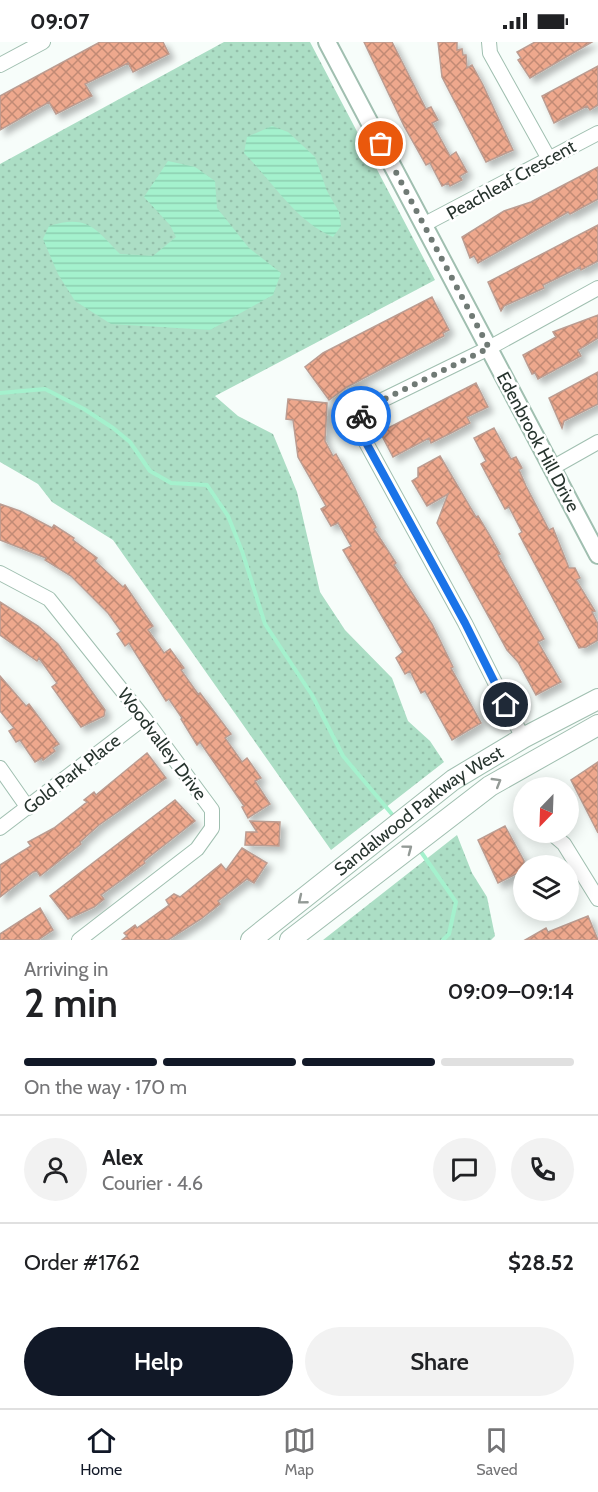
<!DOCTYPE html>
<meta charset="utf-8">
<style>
:root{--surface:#fff;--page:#f2f2f2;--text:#202124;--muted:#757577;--line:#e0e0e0;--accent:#111827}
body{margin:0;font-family:Cabin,sans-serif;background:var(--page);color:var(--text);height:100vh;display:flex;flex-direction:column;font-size:22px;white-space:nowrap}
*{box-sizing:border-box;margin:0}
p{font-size:20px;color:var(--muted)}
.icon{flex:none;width:33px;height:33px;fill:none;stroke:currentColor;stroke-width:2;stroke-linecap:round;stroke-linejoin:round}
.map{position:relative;height:898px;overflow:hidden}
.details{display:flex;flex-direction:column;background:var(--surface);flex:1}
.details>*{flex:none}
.needle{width:39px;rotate:203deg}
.buttons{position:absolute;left:513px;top:735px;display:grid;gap:12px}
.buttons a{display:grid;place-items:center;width:66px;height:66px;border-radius:50%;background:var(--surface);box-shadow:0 3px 15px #0003;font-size:30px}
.pin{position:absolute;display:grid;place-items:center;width:51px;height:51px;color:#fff;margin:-26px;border:3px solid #fff;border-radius:50%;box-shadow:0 2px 6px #0007}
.courier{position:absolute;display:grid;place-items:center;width:60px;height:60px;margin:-30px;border:4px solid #1a73e8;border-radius:50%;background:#fff;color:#222;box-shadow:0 2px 8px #0007}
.head em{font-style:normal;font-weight:600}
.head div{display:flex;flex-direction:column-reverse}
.head{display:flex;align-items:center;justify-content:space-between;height:102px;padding:0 24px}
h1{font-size:39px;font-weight:600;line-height:45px}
.bar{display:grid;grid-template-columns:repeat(4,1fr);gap:9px 6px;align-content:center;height:72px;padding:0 24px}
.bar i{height:8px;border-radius:4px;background:var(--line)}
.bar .current{background:var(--accent)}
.bar p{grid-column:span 4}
.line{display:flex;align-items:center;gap:15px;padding:0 24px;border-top:2px solid var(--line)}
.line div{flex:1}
.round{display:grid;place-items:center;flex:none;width:63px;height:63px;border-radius:32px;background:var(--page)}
.primary-button{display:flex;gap:12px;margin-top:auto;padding:12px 24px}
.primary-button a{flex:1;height:69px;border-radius:36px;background:var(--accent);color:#fff;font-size:24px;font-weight:600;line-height:69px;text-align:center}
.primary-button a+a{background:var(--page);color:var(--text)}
.status{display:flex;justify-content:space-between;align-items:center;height:42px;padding:0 30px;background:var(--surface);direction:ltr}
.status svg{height:16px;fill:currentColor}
.menu{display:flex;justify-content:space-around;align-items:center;height:84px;border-top:2px solid var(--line);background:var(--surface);font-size:16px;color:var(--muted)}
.menu a{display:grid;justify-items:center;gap:3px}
.menu .current{color:var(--accent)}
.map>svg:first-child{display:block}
</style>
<div class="status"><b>09:07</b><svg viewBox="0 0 49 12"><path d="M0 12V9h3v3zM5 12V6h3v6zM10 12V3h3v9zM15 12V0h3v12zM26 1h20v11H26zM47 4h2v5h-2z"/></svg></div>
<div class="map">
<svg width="598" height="898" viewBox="0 0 598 898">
<defs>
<pattern id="park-dots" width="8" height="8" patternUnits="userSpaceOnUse" patternTransform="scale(1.5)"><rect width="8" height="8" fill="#acdec5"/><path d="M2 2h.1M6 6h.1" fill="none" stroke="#94bfaa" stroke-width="1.8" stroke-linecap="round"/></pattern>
<pattern id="water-rules" width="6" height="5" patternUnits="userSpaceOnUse" patternTransform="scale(1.5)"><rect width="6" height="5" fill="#a4f1cd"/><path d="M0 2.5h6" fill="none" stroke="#8dcfb0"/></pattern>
<pattern id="building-cross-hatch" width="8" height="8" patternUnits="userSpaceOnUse" patternTransform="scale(1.5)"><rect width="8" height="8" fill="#eea88d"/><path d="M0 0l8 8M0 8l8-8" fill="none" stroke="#c18a74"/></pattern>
<filter id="shadow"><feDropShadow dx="5" dy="5" stdDeviation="3" flood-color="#0004"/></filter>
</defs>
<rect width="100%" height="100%" fill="#f7fdfa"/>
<path fill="url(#park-dots)" d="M224 0H310L435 238 215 354 238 374 273 392 297 450 320 550 345 588 392 636 408 679 430 699 444 720 331 808 113 498 52 460 38 442 0 420V122Z
M457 793 472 831 487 855 495 894 491 898H323Z"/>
<path fill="url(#water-rules)" d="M272 84 288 90 315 115 327 149 339 170 341 184 333 195C295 179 273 140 244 111L247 95Z
M168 119 195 125 215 139 217 166 249 206 281 231 273 253 210 288 111 282 75 259 58 232 43 197 49 184C87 172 95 186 120 212L153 214 176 195 170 183 144 155Z"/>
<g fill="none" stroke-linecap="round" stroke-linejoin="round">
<path stroke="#a4f1cd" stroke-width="4" d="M0 351 45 347 84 367 113 386 130 400 150 429 171 441 207 443 228 474 242 509 265 582 312 653 343 714 396 777
M419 807 456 860 449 892 443 898"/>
</g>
<path fill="url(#building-cross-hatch)" stroke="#bb9c91" stroke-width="1.5" filter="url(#shadow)" d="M100 0H163L169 12 133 30 128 21 85 42 92 54 56 72 49 60 0 88V54Z
M364 0H392L426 67 431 65 438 78 432 81 450 114 456 110 467 130 460 134 462 138 450 144 448 141 442 144 430 121 426 123 404 84Z
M438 0H457V8L462 7 463 13H466L467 26 472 23 483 43 513 108 486 120 442 35Z
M535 0H592L530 36 518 18 521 16 517 10Z
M598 24V63L590 68 587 64 554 81 542 54Z
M598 125V157L570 172 568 170 478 221 474 214 470 216 462 195 504 169 531 160Z
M598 183V219L581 228 580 225 543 243 544 246 504 264 501 269 488 240Z
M432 255 449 288 443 291 444 294 347 345 329 358 305 325 323 311Z
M598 273V296L578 308 581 314 538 337 535 331 532 332 523 313 556 295 553 290Z
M598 330V362L564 379 562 386 549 356Z
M476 341 488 365 467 375 470 381 453 390 431 401 429 396 393 415 380 390Z
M288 357 327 361 325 399 333 414 336 412 344 426 376 485 374 487 396 521 394 523 432 582 453 625 451 626 481 681 452 698 425 649 421 651 410 629 405 632 396 616 403 610 343 508 351 504 338 481 331 484 321 467 326 464 298 415 293 378 286 377Z
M494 386 511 417 516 415 522 426 519 428 526 444 549 488 553 486 569 526H575L580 536 576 538 595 569 592 570 598 582V598L586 605 579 606 519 492 522 490 509 465 505 467 481 422 486 419 474 396Z
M440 414 476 475 478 474 490 494 500 512 498 513 544 597 538 600 561 640 536 653 518 620 507 608 437 481 448 452 427 464 412 439 418 435V426Z
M0 462 20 469 52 486 54 483 74 496 73 498 97 516 95 519 123 545 125 543 153 584 148 588 164 611 170 607 184 626 181 628 198 652 200 651 231 692 225 696 242 720 247 716 261 736 255 739 270 762 248 776 242 765 244 764 200 700 197 703 181 677 182 676 169 657 166 659 129 601 125 604 117 592 121 589 108 571 71 534 45 518 46 516 0 498Z
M0 560 38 584 58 602 105 668 104 674 81 685 52 645 57 641 39 616 37 619 0 593Z
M0 634 26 664 29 662 59 702 53 706 55 709 43 718 42 716 35 720 20 698 16 700 9 689 14 686 0 669Z
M147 711 166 736 99 783 80 800 81 802 40 834 37 829 33 830 0 855V823L31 804 28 800 54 786 87 760 84 758 94 750 96 753Z
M598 720V791L571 738Z
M175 758 195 779 144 819 145 821 101 853 104 857 94 865 68 877 50 854Z
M250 779 280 780 279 804 245 803 246 790H257Z
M505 784 524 819V828L498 841 478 798Z
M242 806 267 821 254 841 247 837 218 859 220 862 201 877 168 898H122L127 894 124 891 135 883 137 886 169 863 166 858 174 852 180 855 221 822 226 828Z
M40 866 53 888 38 898H0V892Z
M588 874 598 898H525L546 886 548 890Z"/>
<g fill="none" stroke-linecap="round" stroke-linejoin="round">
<g stroke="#a0bfb0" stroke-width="16">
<path id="minor" d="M489 0 490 11 549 117
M0 23 43 0
M423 183 598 91
M552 426 598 400
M0 531 49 557 144 676 212 768V786L197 807 79 898
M523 696 465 581 358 386 362 368 489 306 598 246
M0 726 28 766
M0 786 144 676
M550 790 564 802 598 857"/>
</g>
<g stroke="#a0bfb0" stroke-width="20">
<path id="tertiary" d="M327 0 598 513"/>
</g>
<g stroke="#a0bfb0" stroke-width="22">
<g id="secondary">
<path id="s1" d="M251 898 453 738 523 696 598 657"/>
<path d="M290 898 490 744 598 683"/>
</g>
</g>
<use href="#minor" stroke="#fff" stroke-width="14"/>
<use href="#tertiary" stroke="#fff" stroke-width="16"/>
<use href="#secondary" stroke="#fff" stroke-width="20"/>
</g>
<defs><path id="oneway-chevron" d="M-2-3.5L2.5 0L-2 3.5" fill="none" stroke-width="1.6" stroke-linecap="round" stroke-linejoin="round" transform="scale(1.5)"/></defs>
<g stroke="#939a96">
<use href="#oneway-chevron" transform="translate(497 740) rotate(-31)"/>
<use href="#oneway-chevron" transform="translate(408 807) rotate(-37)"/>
<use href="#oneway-chevron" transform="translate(302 858) rotate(141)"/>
</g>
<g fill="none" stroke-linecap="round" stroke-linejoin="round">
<path stroke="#707a75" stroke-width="6" stroke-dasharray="0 10.8" d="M361 374 362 368 489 306 381 102"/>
<path stroke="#1a73e8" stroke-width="8" d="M361 374 358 386 465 581 506 663"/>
</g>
<g text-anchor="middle" stroke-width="5" stroke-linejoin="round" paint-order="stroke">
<g font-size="18" fill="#27342e" stroke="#fff">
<text transform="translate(511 138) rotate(-29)" y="6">Peachleaf Crescent</text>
<text transform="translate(538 400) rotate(62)" y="6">Edenbrook Hill Drive</text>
<text transform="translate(162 702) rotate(53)" y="6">Woodvalley Drive</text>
<text transform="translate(72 732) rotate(-38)" y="6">Gold Park Place</text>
<text dy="6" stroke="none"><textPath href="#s1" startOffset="212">Sandalwood Parkway West</textPath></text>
</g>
</g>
</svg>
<div class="buttons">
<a><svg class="needle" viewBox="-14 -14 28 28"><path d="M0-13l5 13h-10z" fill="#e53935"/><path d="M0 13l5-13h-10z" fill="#757577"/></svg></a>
<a><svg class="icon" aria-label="layers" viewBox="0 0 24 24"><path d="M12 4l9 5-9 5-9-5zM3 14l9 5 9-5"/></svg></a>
</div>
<div class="pin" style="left:381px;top:102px;background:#ea580c"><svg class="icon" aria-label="bag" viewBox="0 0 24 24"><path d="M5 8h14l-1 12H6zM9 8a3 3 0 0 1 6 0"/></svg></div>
<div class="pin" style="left:506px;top:663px;background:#1f2937"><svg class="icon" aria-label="home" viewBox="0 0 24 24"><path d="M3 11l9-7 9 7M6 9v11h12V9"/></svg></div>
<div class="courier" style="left:361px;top:374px"><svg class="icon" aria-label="bike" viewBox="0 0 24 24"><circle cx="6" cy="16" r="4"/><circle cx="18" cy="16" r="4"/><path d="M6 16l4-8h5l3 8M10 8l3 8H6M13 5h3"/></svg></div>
</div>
<section class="details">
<div class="head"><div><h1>2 min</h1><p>Arriving in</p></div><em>09:09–09:14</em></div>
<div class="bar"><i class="current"></i><i class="current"></i><i class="current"></i><i></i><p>On the way · 170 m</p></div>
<div class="line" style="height:108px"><a class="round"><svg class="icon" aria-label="person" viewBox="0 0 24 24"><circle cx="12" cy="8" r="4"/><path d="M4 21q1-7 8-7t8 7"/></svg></a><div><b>Alex</b><p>Courier · 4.6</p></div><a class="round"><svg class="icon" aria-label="chat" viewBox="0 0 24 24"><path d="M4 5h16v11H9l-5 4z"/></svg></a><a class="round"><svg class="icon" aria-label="phone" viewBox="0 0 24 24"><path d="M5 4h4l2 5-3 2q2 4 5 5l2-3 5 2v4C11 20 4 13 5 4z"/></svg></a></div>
<div class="line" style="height:78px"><div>Order #1762</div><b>$28.52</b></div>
<div class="primary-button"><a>Help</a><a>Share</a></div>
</section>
<nav class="menu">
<a class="current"><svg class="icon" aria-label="home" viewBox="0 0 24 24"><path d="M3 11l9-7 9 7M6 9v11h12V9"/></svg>Home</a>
<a><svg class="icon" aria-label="map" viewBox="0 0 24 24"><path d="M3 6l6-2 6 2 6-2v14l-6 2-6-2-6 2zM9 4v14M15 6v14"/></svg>Map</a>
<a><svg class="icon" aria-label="saved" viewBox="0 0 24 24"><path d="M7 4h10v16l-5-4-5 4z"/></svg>Saved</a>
</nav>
